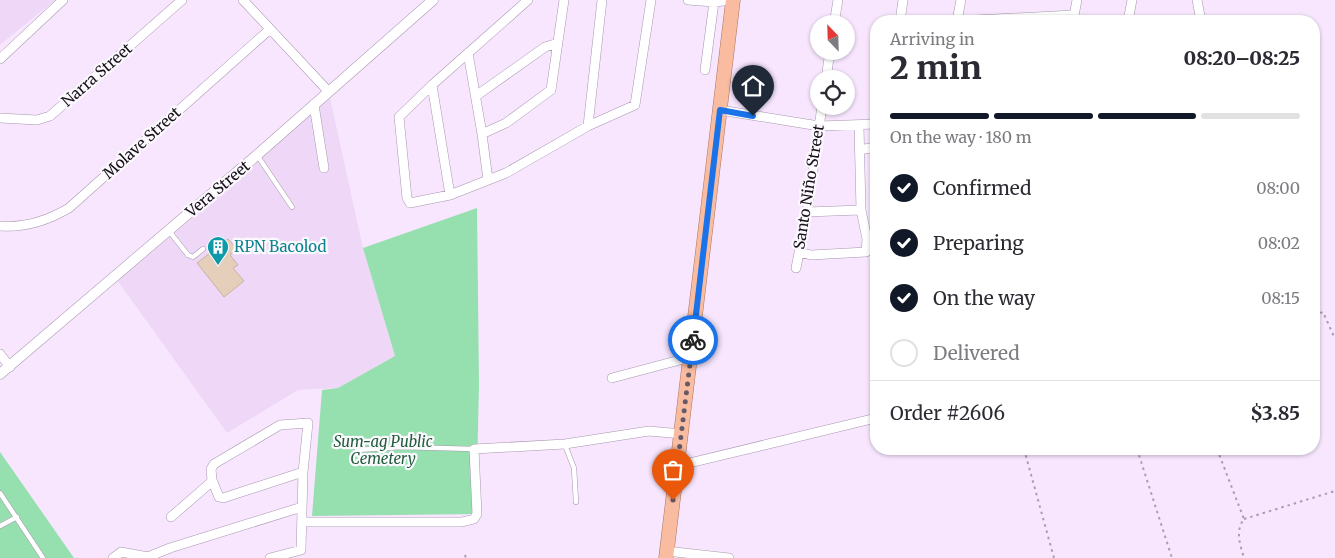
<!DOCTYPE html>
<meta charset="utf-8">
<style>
:root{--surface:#fff;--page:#f2f2f3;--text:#2b2b33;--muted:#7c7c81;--line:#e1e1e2;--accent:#111827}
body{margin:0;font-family:Merriweather,serif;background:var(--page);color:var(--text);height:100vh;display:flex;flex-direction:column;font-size:19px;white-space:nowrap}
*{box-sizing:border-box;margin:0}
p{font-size:16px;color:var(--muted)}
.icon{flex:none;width:28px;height:28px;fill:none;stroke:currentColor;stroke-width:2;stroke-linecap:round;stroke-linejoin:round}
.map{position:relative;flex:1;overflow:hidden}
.drawer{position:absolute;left:870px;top:15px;width:450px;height:440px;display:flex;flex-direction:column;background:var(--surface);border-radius:20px;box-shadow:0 1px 4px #0004}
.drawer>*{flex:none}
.needle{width:32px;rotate:337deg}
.controls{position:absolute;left:810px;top:15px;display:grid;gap:10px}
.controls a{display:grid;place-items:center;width:45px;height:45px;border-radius:50%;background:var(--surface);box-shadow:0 1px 4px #0004;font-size:25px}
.pin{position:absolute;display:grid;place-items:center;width:42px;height:42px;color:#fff;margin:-51px -21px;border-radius:50% 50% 50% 0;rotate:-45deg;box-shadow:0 0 5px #0007}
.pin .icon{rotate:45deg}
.courier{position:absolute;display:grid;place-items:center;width:50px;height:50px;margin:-25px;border:4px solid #1a73e8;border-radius:50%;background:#fff;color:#222;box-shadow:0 1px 6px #0007}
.headline em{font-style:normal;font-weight:800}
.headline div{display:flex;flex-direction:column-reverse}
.headline{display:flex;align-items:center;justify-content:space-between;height:85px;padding:0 20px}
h1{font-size:32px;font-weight:800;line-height:38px}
.bar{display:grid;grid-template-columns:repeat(4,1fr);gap:8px 5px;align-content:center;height:60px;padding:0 20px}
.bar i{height:6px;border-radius:4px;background:var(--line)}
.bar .active{background:var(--accent)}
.bar p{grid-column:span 4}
.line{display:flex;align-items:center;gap:12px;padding:0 20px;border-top:1px solid var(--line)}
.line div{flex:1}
ol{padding:0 20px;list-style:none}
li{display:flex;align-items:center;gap:15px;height:55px}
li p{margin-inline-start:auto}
li .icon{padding:5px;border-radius:50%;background:var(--accent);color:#fff;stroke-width:4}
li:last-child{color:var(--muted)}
li i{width:28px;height:28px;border:2px solid var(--line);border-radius:50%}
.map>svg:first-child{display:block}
</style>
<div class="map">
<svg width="1335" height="558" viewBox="0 0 1335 558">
<rect width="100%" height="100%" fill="#f7e6fe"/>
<path fill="#efd8f7" d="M0 0H55L0 45Z
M330 98 363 248 395 356 338 388 298 390 227 433 117 280Z"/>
<path fill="#96dfaf" d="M477 208 479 385 476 514 312 516 322 390 338 388 395 356 363 248Z
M0 452 74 558H0Z"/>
<path fill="#e5cfba" stroke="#c8b39f" d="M228 239 237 249 230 255 238 265 233 268 244 281 224 297 197 263Z"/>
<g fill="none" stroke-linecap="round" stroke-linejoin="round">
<g stroke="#a797ae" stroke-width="5.5">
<path id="service" d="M257 155 292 207
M169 231 188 255 193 257 203 249
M565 445 574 468 576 502
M357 450 402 447 474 449
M0 493 43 558
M0 526 17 517"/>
</g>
<g stroke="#a797ae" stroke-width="10">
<path id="minor" d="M243 0 329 92
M528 0 432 85 399 117 407 198 410 203 450 195 506 173 588 126 635 105 651 0
M688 0 714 2 733 0
M1197 0 1201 21
M900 21 903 0
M957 21 1074 15
M957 21 961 0
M1073 21 1077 0
M1128 21 1132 0
M834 24 838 0
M468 53 482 134 488 180
M0 59 63 0
M705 70 714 2
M826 79 830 51
M432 85 450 195
M476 96 545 47 558 43
M314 105 324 168
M720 110 819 126 876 124
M0 118 37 120 50 116 182 0
M588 126 602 0
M482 134 506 123 551 90 564 0
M859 150 876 147
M807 212 861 210
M0 226C25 228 47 221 69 208L269 30
M799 252 811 255 866 252 867 239 861 210 859 126
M796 268 807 212 822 106
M0 354 10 367
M612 378 691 357
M677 466 876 418
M212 480 219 497 223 498 303 472
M171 517 209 484 212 480 211 469 214 464 280 425 308 423 303 472 301 550 270 558
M303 522H462L474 519 477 514 474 449 565 444 649 431 682 434
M666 551 729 558
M113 558 121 552 148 557 170 548 302 507"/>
</g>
<g stroke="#a797ae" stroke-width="11">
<path id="tertiary" d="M0 374 257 155 433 0"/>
</g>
<g stroke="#a97561" stroke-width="15">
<path id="trunk" d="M666 558 733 0"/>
</g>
<path stroke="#aa9daf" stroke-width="2" stroke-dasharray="2.5 4" stroke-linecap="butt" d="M1314 315 1323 312 1335 339
M1024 449 1054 558
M1137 449 1172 558
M1217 449 1244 519C1235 531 1240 544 1244 558
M1244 519 1335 491
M465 555 466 558"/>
<use href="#service" stroke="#fff" stroke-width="4.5"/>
<use href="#minor" stroke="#fff" stroke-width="9"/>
<use href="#tertiary" stroke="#fff" stroke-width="10"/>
<use href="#trunk" stroke="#fabca0" stroke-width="14"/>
</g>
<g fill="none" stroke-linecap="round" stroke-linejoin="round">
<path stroke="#655b68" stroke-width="5" stroke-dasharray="0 9" d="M673 500 693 340"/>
<path stroke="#1a73e8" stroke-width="6" d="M693 340 720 110 753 116"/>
</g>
<defs>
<g id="building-pin" transform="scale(1.125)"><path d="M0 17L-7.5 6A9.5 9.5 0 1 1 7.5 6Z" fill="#0f9aa8" stroke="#fcf9fe"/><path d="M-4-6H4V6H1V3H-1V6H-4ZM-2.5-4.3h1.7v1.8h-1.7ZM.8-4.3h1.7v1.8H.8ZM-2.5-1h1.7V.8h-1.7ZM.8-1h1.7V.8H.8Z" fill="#fff"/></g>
</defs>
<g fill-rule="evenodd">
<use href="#building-pin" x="218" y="247"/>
</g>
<g text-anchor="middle" stroke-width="4.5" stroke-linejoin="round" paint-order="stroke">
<g font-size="15" fill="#161018" stroke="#fcf9fe">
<text transform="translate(97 75) rotate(-41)" y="5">Narra Street</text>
<text transform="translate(142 143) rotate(-42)" y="5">Molave Street</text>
<text transform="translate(809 187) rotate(-81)" y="5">Santo Niño Street</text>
<text transform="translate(218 189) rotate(-40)" y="5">Vera Street</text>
</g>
<g font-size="15" fill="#0d838f" stroke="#fcf9fe" text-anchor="start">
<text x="234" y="252">RPN Bacolod</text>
</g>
<g font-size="15" font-style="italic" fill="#205d3a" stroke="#fcf9fe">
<text x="383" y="447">Sum-ag Public<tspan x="383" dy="17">Cemetery</tspan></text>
</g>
</g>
</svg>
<div class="controls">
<a><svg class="needle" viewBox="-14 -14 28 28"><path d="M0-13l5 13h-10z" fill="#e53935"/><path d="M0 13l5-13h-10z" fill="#7c7c81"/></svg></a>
<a><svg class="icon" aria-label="locate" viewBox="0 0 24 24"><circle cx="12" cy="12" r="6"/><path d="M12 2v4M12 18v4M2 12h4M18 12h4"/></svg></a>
</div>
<div class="pin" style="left:673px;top:500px;background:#ea580c"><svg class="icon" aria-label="bag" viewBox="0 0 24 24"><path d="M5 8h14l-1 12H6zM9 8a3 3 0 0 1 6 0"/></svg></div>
<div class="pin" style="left:753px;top:116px;background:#1f2937"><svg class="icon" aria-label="home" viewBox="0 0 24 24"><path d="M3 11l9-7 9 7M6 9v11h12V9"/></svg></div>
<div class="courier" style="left:693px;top:340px"><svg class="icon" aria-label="bike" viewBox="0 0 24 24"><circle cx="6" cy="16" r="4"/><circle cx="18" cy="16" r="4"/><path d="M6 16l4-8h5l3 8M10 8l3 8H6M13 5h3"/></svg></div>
<section class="drawer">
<div class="headline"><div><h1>2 min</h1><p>Arriving in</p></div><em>08:20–08:25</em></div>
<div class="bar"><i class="active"></i><i class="active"></i><i class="active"></i><i></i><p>On the way · 180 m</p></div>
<ol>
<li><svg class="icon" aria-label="check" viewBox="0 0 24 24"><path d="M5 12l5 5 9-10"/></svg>Confirmed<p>08:00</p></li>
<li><svg class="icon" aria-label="check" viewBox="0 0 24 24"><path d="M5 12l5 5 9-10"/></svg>Preparing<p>08:02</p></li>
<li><svg class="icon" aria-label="check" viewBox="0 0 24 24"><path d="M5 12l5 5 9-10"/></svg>On the way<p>08:15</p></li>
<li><i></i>Delivered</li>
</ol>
<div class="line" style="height:65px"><div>Order #2606</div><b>$3.85</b></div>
</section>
</div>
